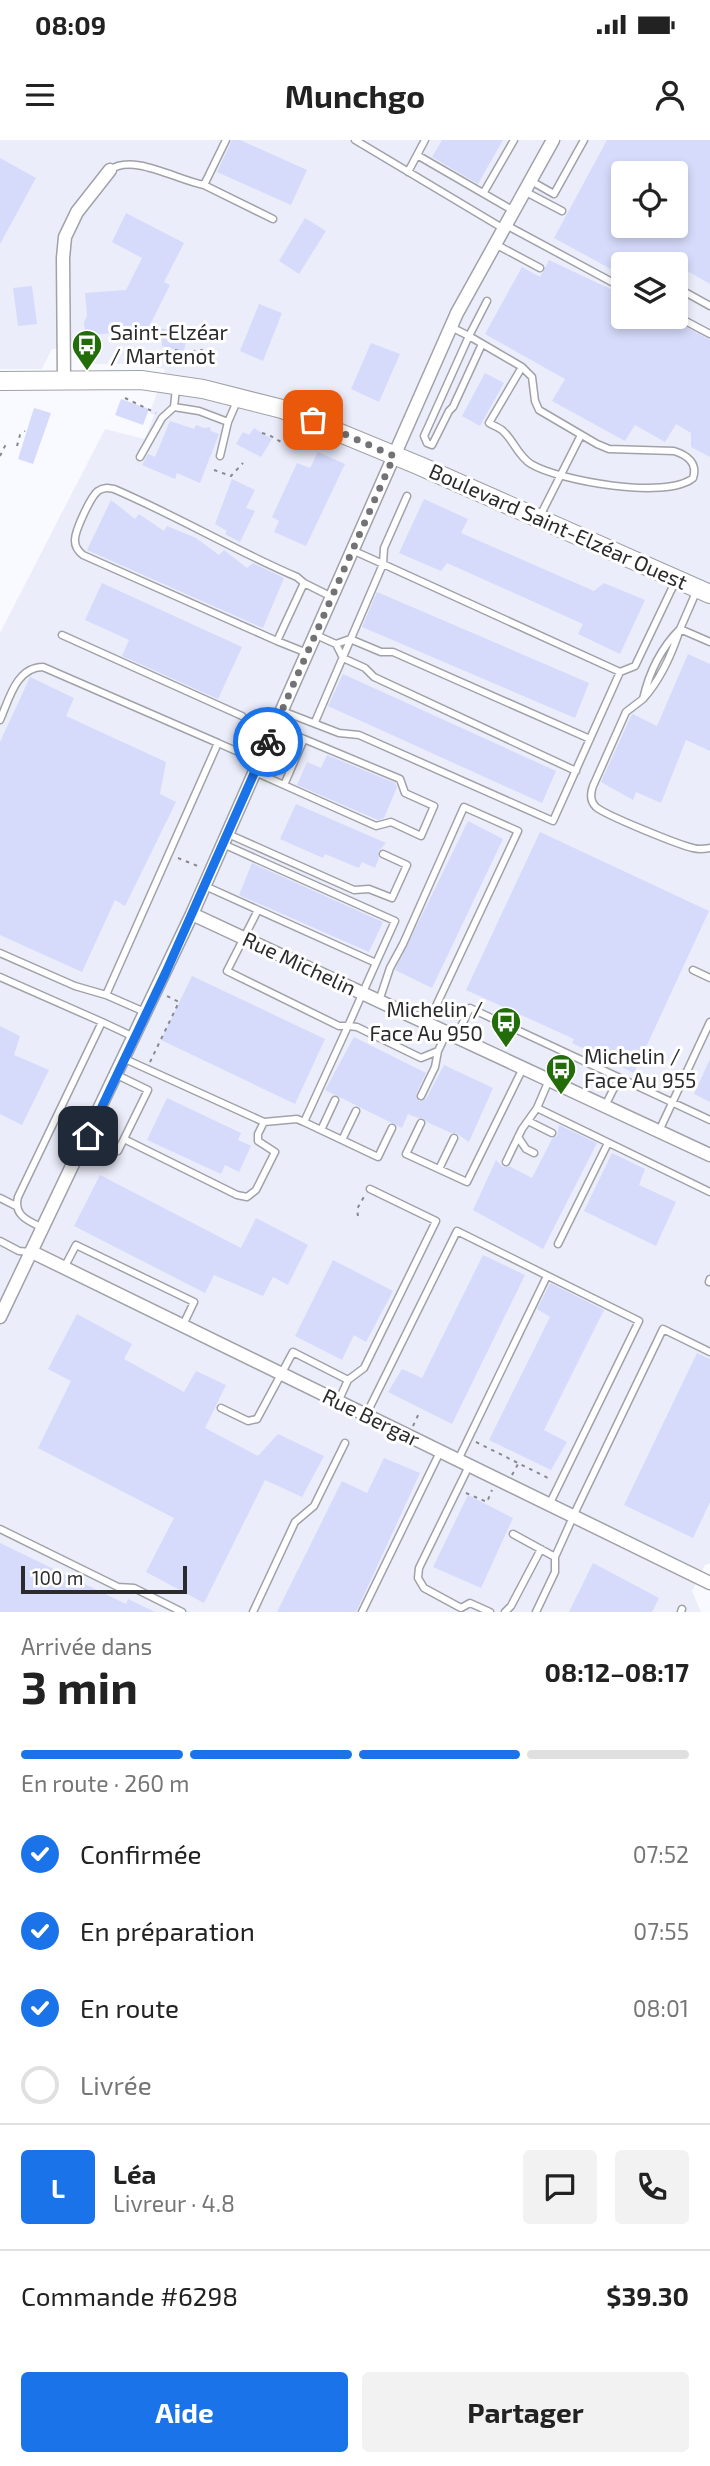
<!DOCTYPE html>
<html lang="fr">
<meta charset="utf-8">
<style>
:root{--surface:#fff;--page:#f2f2f2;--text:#222;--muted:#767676;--line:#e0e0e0;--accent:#1a73e8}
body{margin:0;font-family:"Exo 2",sans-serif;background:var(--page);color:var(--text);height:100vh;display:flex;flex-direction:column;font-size:26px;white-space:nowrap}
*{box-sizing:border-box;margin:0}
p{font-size:23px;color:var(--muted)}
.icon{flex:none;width:38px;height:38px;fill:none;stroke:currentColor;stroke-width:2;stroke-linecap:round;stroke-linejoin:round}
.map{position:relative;height:1472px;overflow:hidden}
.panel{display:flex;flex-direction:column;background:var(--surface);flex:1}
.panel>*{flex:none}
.controls{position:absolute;left:611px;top:21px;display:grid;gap:14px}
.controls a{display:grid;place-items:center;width:77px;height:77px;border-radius:7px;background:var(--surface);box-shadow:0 4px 10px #0003;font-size:35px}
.scale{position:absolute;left:21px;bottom:18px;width:166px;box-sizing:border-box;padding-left:7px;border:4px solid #2b2b2e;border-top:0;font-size:19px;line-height:24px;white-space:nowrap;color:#2b2b2e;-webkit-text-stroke:5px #fff;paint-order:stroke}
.pin{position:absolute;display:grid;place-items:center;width:60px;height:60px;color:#fff;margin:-30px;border-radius:14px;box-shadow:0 4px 10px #0006}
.courier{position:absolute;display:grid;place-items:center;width:70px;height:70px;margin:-35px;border:5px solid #1a73e8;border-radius:50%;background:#fff;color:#222;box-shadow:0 2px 9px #0007}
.head em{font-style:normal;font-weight:700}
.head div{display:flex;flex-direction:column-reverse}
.head{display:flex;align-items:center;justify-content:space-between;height:119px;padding:0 21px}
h1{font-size:46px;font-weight:700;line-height:52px}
.bar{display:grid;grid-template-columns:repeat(4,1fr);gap:10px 7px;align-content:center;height:84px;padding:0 21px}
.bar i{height:9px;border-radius:5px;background:var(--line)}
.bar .active{background:var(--accent)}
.bar p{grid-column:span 4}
.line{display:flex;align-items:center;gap:18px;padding:0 21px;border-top:2px solid var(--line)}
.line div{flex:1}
.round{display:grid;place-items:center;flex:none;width:74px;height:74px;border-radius:7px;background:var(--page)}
ol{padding:0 21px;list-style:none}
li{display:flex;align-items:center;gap:21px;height:77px}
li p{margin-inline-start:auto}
li .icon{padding:7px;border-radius:50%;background:var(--accent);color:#fff;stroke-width:4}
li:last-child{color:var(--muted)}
li i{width:38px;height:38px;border:4px solid var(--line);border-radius:50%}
.cta{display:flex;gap:14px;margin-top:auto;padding:14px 21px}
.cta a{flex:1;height:80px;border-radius:7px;background:var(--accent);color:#fff;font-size:28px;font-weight:700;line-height:80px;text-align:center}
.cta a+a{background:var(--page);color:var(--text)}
.status{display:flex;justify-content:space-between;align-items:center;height:49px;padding:0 35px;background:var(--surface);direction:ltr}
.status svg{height:19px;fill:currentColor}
header{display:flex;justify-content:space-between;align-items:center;height:91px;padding:0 21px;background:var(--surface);font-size:32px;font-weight:700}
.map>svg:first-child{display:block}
</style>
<div class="status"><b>08:09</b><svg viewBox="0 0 49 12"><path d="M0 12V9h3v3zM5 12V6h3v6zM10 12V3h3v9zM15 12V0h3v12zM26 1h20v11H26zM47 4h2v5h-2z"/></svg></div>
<header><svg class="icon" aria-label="menu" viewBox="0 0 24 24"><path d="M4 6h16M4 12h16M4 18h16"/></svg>Munchgo<svg class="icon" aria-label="person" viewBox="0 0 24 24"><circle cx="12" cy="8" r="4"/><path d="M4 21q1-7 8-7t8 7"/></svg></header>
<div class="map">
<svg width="710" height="1472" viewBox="0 0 710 1472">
<rect width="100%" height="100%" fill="#f9faff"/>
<path fill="#ebedfa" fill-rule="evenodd" d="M0 0H710V1423L705 1425 692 1451 701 1472H0V493L105 289 145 299 154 275 150 273 165 229 134 224H81L76 207 52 209 42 229H0ZM623 33H676V86H623ZM623 124H676V177H623Z"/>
<path fill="#d6dbfb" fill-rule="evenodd" d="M232 0H240L307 30 291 65 217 32Z
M442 0H503L478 44 432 17Z
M607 0H710V144L684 129 676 141V124H650L630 114 620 134 554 98ZM623 33H676V86H623Z
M0 18 36 38 0 104Z
M126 73 184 103 164 142 170 145 147 191 85 195 84 182 87 176 85 153 126 150 142 118 112 102Z
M305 78 326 91 299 134 279 121Z
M549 120 623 155V177H668L710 200V317L691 307V293L676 284 665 302 635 285 625 301 552 261 565 239 485 194 522 127 540 137Z
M32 146 37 184 18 186 13 148Z
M259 164 282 173 263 221 240 211Z
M176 185 185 186 184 192 187 193 184 212 162 206V201L158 200 160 188 175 191Z
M371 203 400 214 379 262 351 249Z
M485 233 504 243 480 286 462 276Z
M121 259 149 269 143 285 115 275Z
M34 268 51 273 33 324 18 319Z
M170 281 194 289 196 285 204 288 210 287 211 291 219 294 200 343 177 333 175 339 142 325 148 314 155 317Z
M254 288 272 299 261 317 236 304 243 292 249 295Z
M318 312 345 324 306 406 274 392 279 381 272 377 297 323 310 328Z
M232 339 255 350 246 368 255 371 240 402 225 394 227 391 215 384Z
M424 359 468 379 461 393 594 451 604 443 645 460 620 514 578 494 583 484 447 423 441 431 399 413Z
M111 360 135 379 139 374 164 391 167 386 196 398 219 415 224 410 247 428 253 423 284 438 263 488 87 410Z
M102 443 242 507 218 559 122 516 129 500 85 480Z
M377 452 589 543 575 578 362 487Z
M688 514 710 524V611L686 600 661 663 636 652 633 660 601 642 631 576 633 574 657 586Z
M343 534 556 631 542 663 328 566Z
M30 537 74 558 66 576 166 622 160 654 176 662 125 766 115 760 82 832 0 795V602Z
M327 615 395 643 397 647 384 678 378 680 297 645 307 622 321 628Z
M296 664 386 703 378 712 379 718 375 728 362 722 359 728 325 714 323 718 280 699Z
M468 681 503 699 432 848 395 830Z
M540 692 709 771 634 933 572 903 574 899 466 850Z
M252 723 383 782 369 812 239 755Z
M192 836 325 899 295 964 161 900Z
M0 886 20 896 14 915 49 930 22 985 0 974Z
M354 897 426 933 416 954 419 961 426 959 444 925 493 948 469 1002 456 993H451L427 982 423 978H418L408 974 402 988 325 950Z
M710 919V962L694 954Z
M167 958 241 993 238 1000 251 1006 239 1032 225 1025 221 1034 147 1000Z
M559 985 597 1003 543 1109 473 1070 496 1020 503 1027 509 1026 532 1038 552 999 557 996Z
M612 1013 645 1029 639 1045 676 1062 656 1106 584 1071Z
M100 1035 241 1108 256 1078 308 1105 288 1145 273 1137 263 1156 214 1135 205 1153 74 1086Z
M483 1115 525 1135 452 1284 388 1252 402 1229 422 1238Z
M333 1120 393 1151 366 1202 354 1195 342 1220 295 1196Z
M550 1143 604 1170 544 1290 567 1302 551 1330 489 1300 550 1177 537 1169Z
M77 1174 132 1204 124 1219 184 1252 196 1231 226 1245 205 1288 258 1316 278 1294 324 1316 302 1357 265 1340 204 1463 146 1432 174 1378 38 1308 71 1241 48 1229Z
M697 1213 710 1219V1362L693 1398 624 1365Z
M384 1318 420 1333 356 1472H277L342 1341 367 1353Z
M468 1355 513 1378 481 1448 433 1427Z
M0 1403 126 1464 128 1459 155 1472H0Z
M593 1423 659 1458 652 1472H569Z"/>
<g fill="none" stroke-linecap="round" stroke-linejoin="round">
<g stroke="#a1a2a8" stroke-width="9">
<path id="lane" d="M226 0 204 45 273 79
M355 0 504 89
M417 15 425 0
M110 30C132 13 177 40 204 45
M408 32 417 15 514 71
M531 41 554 54 584 0
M524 51 562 71
M484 52 514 0
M506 85 623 148
M495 104 540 128
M676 147 710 166
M676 176 710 194
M451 187 469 196 487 161
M482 204 453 267 449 271 432 305 427 303 424 296 469 196 522 227 489 283C494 286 500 288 503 291 514 301 518 316 531 324 559 341 667 360 693 338 698 323 687 315 674 311L609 309 597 304 539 270 535 261 532 237 522 227
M176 248 174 267 199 271 228 282 238 259
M220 316 228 282
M140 317 162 278 174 267
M407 356 384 408 383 424 620 532
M539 378 581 295
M697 450 680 489 710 502
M680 489C672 514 661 539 643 559 649 533 661 508 680 489Z
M62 495 242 576
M316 495 336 504
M277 501 83 415C78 411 75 407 75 401 74 392 91 356 98 351 103 347 108 348 114 349 177 376 234 410 297 437L304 443
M307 513 277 501 304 443 332 457
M643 559 626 572 593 646C590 654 590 661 596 667 605 675 679 705 693 708 699 710 704 709 710 708
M282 571 339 593 359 595 553 681 620 532 635 526 676 440
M0 580C9 560 16 527 43 527L218 603
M315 582 383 424 352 410
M576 631 374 537 365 528 343 518 336 504 350 499 381 512H393L590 599
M255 632 284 645 304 599 275 586
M284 645 376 686 391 682 421 696 434 666 405 653 400 639 304 599
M228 694 354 750 369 749 392 758 407 725 383 714
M223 704 395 781 376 823
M205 746 376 823 348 886H339L227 831 258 770
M0 813 75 846 106 855
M693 830 710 838
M0 837 102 882
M379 861 390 828 403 804 464 667 518 691 428 883
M147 873 106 855 218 603 259 621
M456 897 470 868 710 980
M125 919 264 982 297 979 304 982
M549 940 537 968 710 1052
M421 956 435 927 438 911
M605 966 619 938
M528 981 552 993
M421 983 406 1014 467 1042 523 928
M392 988 378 1017 304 982 348 886 357 887 421 918 438 911 447 892
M321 990 335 960
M659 991 710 882
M88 996 118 1011 148 950 117 935
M518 997 526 1009 534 1013
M124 999 237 1055 247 1057 256 1050 275 1012 258 1001V994L264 982
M342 1000 356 971
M506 1022 522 989 537 968
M439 1029 454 998
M0 1058 16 1066
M43 1088C29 1081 13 1076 18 1057L102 882 134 897
M0 1101 19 1111 30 1112
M558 1104 608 1003
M64 1128 76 1105 194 1162 183 1185
M709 1142 710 1139
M348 1240 364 1228 436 1081 370 1049
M221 1268 248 1281 257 1279 293 1212 348 1240 338 1262
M366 1275 457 1091 639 1181 549 1365
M458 1320 547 1136
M469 1326 419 1428 418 1438 424 1448 461 1468 470 1463 490 1472
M0 1389 118 1447 134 1448 182 1472
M513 1394 555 1417
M253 1472 295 1382 314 1366 345 1303
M362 1472 440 1312
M505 1472 511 1466 541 1409
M536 1472 555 1432V1417L577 1368 663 1189 710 1212
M681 1472 682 1469"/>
</g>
<g stroke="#a1a2a8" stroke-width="15">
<path id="street" d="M64 240 63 118 65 97 77 72 110 30
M192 774 710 1015
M32 1112 710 1443
M0 1177 192 774 457 173 553 0"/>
</g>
<g stroke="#a1a2a8" stroke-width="20">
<path id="secondary" d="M0 241 141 240 203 249 282 269 420 326 710 454"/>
</g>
<path stroke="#89898d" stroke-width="2" stroke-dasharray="3.5 5" stroke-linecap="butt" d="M175 210 184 212 203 210
M125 258 156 273
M262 293 269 295 283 303
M17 306 20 295 25 291
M0 316 7 302
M214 330 231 336 243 323
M178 718 200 727
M150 922 179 862 167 856
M358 1076 357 1069 365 1055
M413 1286 420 1271
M476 1302 552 1340
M512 1335 518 1324
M466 1353 487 1362 492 1350"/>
<use href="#lane" stroke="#fff" stroke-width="6"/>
<use href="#street" stroke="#fff" stroke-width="12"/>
<use href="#secondary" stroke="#fff" stroke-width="18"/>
</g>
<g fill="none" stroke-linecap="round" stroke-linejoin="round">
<path stroke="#737377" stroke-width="7" stroke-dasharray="0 12.6" d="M268 602 394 316 313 280"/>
<path stroke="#1a73e8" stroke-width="9" d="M88 996 166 832 268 602"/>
</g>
<defs>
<g id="bus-pin" transform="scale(1.575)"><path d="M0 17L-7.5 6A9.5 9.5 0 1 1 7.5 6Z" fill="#236c0a" stroke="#fff"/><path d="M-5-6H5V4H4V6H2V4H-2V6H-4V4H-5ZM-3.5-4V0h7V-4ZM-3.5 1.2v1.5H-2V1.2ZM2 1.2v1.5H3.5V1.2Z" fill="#fff"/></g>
</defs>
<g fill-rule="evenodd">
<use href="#bus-pin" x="87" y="205"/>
<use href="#bus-pin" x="506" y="882"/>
<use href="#bus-pin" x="561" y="929"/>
</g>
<g text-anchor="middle" stroke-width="6" stroke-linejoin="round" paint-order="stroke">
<g font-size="21" fill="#2b2b2e" stroke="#fff" text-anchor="start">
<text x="110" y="200">Saint-Elzéar<tspan x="110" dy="24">/ Martenot</tspan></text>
<text x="483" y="877" text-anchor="end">Michelin /<tspan x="483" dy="24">Face Au 950</tspan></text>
<text x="584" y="924">Michelin /<tspan x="584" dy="24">Face Au 955</tspan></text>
</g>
<g font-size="21" fill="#2b2b2e" stroke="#fff">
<text transform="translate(558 387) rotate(24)" y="7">Boulevard Saint-Elzéar Ouest</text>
<text transform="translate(299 824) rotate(25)" y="7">Rue Michelin</text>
<text transform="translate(371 1278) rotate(26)" y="7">Rue Bergar</text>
</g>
</g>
</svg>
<div class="controls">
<a><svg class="icon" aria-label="locate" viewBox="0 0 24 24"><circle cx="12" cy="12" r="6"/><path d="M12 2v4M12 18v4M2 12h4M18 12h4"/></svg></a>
<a><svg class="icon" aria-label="layers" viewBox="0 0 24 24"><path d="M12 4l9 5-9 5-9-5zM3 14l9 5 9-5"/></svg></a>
</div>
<div class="scale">100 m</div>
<div class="pin" style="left:313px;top:280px;background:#ea580c"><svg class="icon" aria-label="bag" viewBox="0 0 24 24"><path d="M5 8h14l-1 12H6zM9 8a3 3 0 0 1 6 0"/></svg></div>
<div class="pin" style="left:88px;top:996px;background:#1f2937"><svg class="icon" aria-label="home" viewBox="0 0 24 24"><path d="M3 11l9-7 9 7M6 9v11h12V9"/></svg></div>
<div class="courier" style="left:268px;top:602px"><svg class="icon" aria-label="bike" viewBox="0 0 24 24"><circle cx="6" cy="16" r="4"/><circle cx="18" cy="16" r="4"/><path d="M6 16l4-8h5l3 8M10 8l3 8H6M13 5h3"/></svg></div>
</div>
<section class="panel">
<div class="head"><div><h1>3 min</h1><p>Arrivée dans</p></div><em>08:12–08:17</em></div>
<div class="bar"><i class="active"></i><i class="active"></i><i class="active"></i><i></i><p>En route · 260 m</p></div>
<ol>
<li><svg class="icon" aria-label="check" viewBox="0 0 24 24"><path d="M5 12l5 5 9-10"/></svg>Confirmée<p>07:52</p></li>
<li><svg class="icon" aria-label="check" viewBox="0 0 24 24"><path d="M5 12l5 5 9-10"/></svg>En préparation<p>07:55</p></li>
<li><svg class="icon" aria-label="check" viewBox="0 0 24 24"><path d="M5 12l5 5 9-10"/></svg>En route<p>08:01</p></li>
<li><i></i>Livrée</li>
</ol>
<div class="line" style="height:126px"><b class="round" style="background:var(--accent);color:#fff">L</b><div><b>Léa</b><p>Livreur · 4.8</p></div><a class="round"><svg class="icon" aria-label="chat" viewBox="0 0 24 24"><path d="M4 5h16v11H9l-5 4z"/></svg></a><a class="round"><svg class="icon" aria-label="phone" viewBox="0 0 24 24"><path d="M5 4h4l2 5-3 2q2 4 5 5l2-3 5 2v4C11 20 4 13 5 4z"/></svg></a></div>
<div class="line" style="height:91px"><div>Commande #6298</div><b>$39.30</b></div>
<div class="cta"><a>Aide</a><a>Partager</a></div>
</section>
